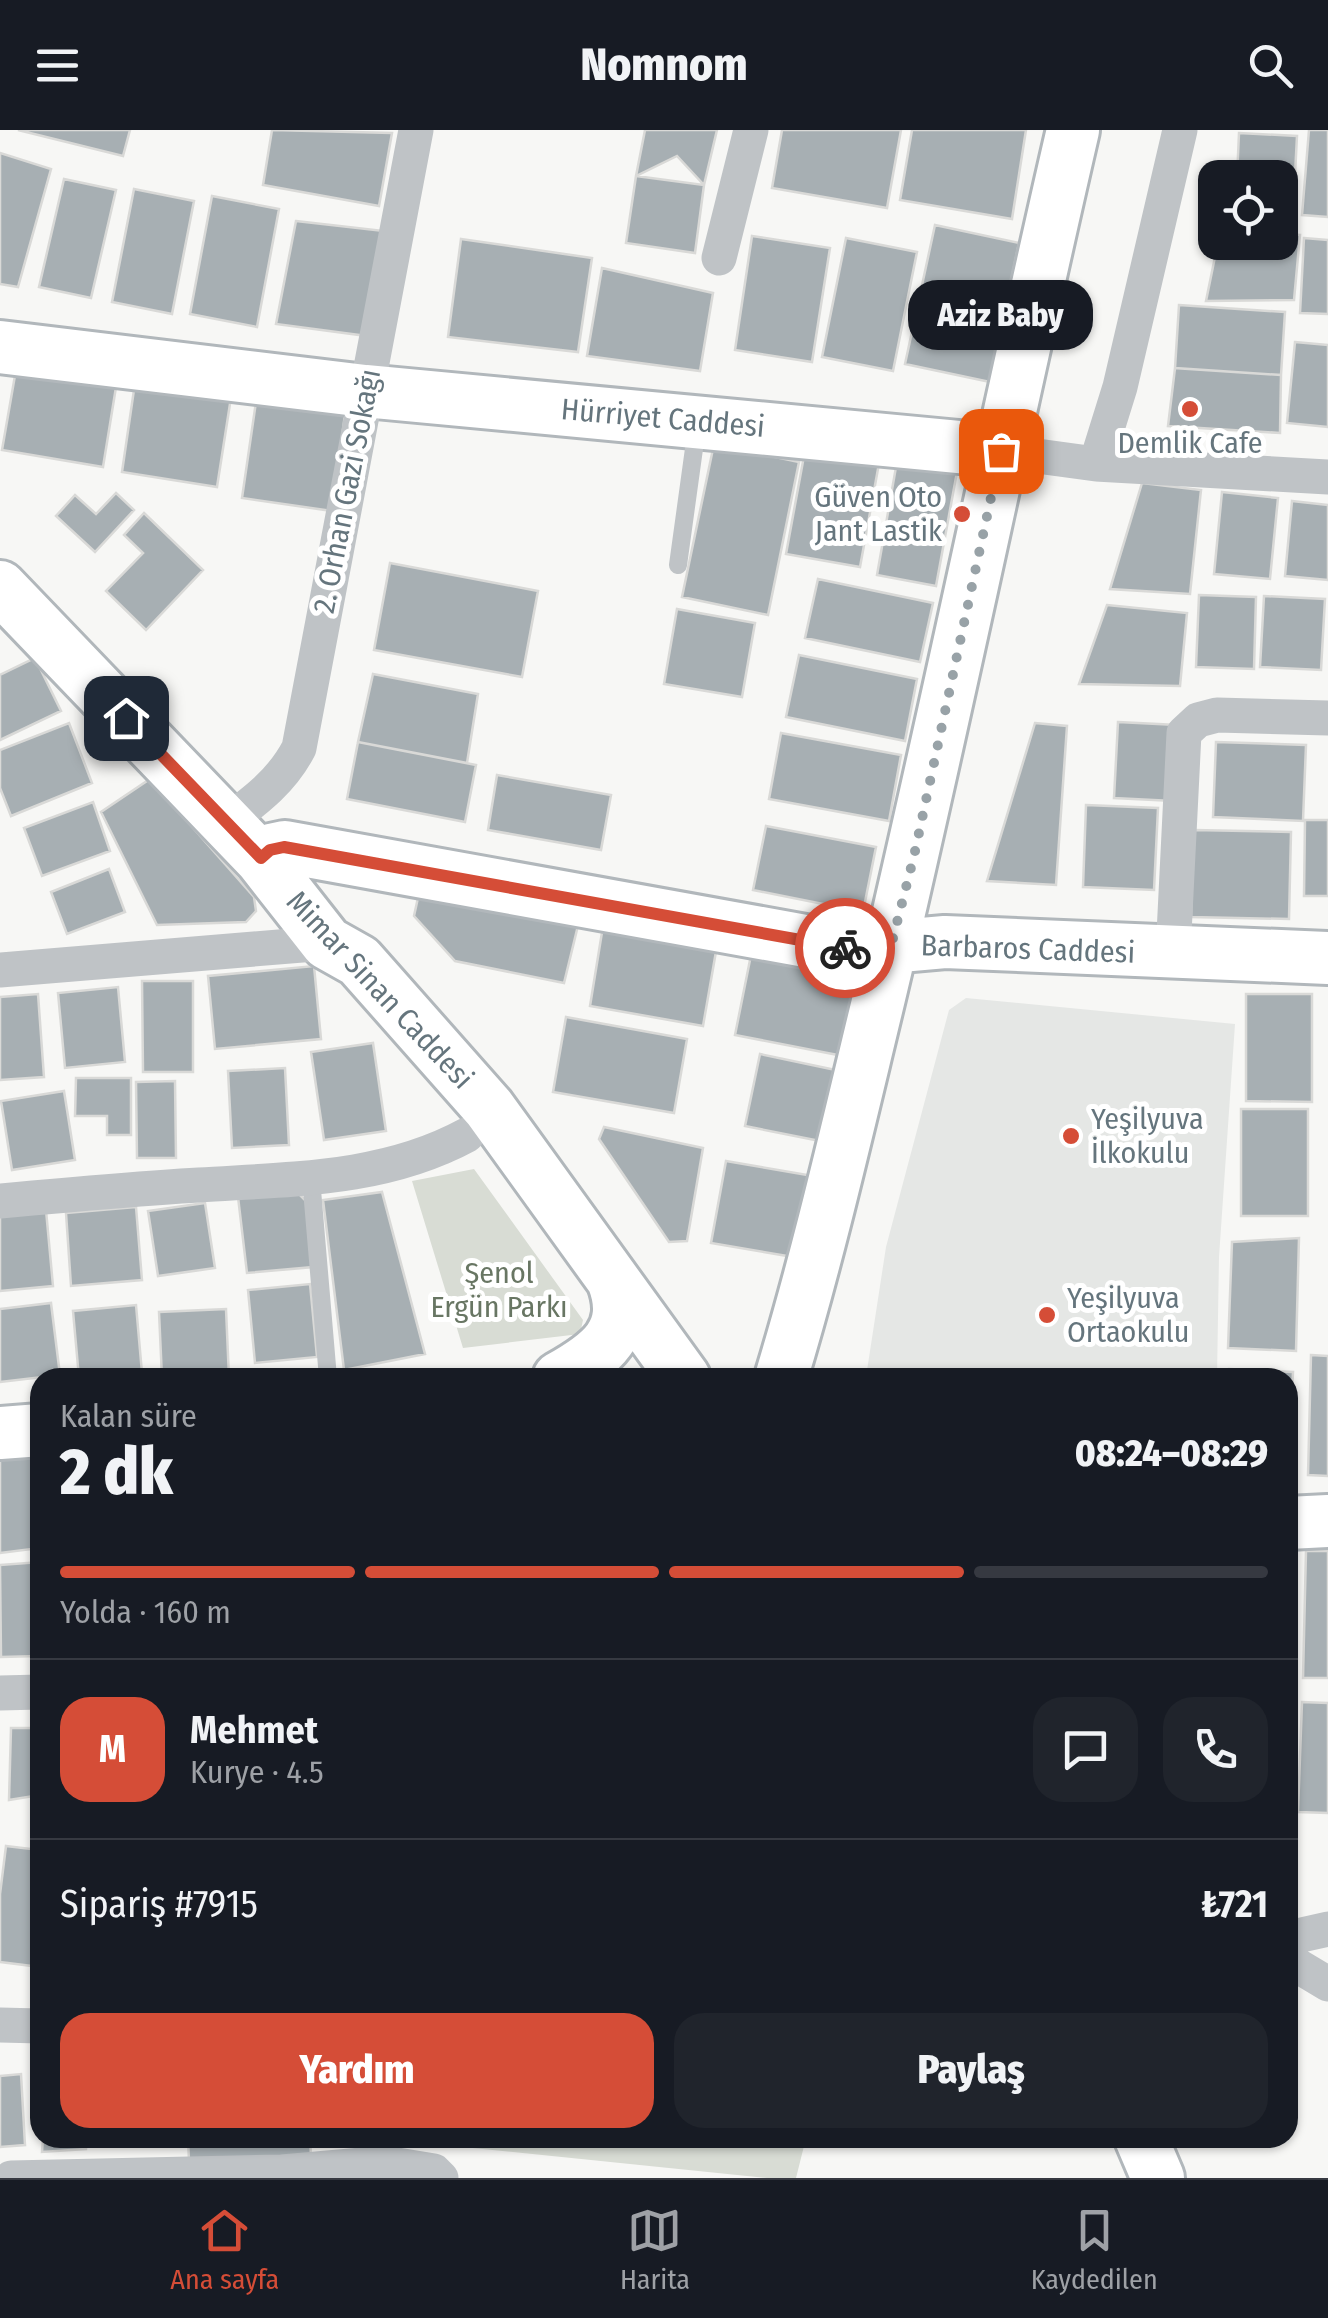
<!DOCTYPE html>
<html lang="tr">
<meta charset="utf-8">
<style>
:root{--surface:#171b24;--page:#20242c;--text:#f1f3f6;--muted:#9ea1a6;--line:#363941;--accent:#d54d37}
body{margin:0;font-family:"Fira Sans Condensed",sans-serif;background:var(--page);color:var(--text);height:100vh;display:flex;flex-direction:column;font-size:38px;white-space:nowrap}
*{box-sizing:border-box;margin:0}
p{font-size:32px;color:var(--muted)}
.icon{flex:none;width:55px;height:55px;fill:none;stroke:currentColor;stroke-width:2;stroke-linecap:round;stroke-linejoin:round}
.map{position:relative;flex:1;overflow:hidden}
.sheet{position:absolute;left:30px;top:1238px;width:1268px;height:780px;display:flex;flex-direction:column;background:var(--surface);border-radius:30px;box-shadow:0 2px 8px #0004}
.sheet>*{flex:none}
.fabs{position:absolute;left:1198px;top:30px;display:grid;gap:20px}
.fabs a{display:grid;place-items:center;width:100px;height:100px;border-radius:20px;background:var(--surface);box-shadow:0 2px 8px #0004;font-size:50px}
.pin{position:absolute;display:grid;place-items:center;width:85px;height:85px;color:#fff;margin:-42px;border-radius:20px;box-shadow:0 5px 15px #0006}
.courier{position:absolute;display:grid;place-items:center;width:100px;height:100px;margin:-50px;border:8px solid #d54d37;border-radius:50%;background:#fff;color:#222;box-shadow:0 2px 12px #0007}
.bubble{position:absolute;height:70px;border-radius:30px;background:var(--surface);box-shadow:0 2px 8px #0004;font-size:32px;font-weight:800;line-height:70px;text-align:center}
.head em{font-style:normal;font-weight:800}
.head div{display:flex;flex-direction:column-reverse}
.head{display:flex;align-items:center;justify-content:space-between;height:170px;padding:0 30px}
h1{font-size:65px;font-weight:800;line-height:75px}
.bar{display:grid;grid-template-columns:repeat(4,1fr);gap:15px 10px;align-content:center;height:120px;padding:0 30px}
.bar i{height:12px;border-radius:8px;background:var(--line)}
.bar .active{background:var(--accent)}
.bar p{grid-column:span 4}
.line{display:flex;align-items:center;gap:25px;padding:0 30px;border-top:2px solid var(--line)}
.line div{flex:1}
.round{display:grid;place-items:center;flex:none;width:105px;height:105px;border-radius:30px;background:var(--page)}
.action{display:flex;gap:20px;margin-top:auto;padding:20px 30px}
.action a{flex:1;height:115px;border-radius:30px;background:var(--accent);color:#fff;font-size:40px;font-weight:800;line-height:115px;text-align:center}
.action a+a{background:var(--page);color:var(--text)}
header{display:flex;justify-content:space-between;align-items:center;height:130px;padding:0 30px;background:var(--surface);font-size:45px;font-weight:800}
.menu{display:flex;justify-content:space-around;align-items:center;height:140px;border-top:2px solid var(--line);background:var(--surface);font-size:28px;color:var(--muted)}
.menu a{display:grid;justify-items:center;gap:5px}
.menu .active{color:var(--accent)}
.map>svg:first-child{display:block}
</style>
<header><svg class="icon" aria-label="menu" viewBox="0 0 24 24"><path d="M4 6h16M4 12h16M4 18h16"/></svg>Nomnom<svg class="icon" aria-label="search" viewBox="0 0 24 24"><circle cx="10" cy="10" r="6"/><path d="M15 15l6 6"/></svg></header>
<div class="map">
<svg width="1328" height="2048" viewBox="0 0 1328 2048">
<rect width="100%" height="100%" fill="#f7f7f5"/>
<path fill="#e5e7e5" d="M966 868 1235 894 1219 1127 1217 1247H866L886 1117 949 880Z"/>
<path fill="#d8dcd4" d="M474 1039 583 1190 580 1204 463 1218 412 1051Z
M445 2008H806L796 2048H767L443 2015Z"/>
<path fill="#a7afb3" stroke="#d9d9d7" stroke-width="2.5" d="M18 0H130L123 26Z
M272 0 392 3 379 76 263 55Z
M645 0H717L704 55 677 26 636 46Z
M782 0H901L887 78 772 58Z
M912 0H1026L1012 89 900 70Z
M1309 0H1328V87L1302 85Z
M1239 3 1297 6 1293 84 1280 83V48H1237Z
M0 23 51 39 18 157 0 154Z
M636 46 704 55 695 123 626 113Z
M64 49 116 60 91 168 39 157Z
M134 59 194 71 172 184 112 172Z
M212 66 279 79 257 197 190 184Z
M296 91 384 101 367 206 276 194Z
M935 95 1019 113 990 252 905 234Z
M1280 104 1300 105 1294 170 1206 171 1218 112H1280Z
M752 106 830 118 812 232 735 220Z
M846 108 917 122 893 241 822 227Z
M1304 108 1328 110V184L1300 183Z
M461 109 592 128 578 222 448 207Z
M602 138 713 163 700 241 587 226Z
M1179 175 1285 182 1281 245 1175 238Z
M1295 212 1328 215V297L1287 293Z
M17 234 117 251 103 337 2 320Z
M1175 238 1281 245 1280 303 1168 296Z
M136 246 232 261 217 357 122 342Z
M257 265 346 277 332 381 242 368Z
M714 314 799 332 768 485 682 467Z
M806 315 880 328 860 437 786 424Z
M899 320 959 331 936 456 877 445Z
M1142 353 1201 360 1190 464 1110 459Z
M1222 362 1278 368 1270 449 1214 444Z
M116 363 134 380 95 422 56 386 75 365 96 384Z
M1292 371 1328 375V450L1285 446Z
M144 383 203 440 146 500 106 461 143 423 124 405Z
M390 433 538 461 522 547 374 520Z
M818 449 933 473 920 532 805 508Z
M1199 465 1256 467 1254 539 1196 537Z
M1264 466 1325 469 1321 540 1260 537Z
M1107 475 1187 483 1180 556 1079 554Z
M677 479 755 493 742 567 664 554Z
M799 525 917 549 905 611 786 587Z
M35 528 61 581 0 610V545Z
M373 544 478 564 467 633 358 612Z
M1118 592 1177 595 1173 671 1114 668Z
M69 593 92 653 11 686 0 658V620Z
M1035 593 1067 596 1056 755 987 751Z
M781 603 901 625 889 691 769 669Z
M358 612 476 635 465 692 347 669Z
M1216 612 1306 615 1303 691 1213 687Z
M497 645 611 665 601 720 488 700Z
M150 649 254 767 256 781 246 792 157 795 101 682Z
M93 672 110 721 42 746 24 698Z
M1086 675 1158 678 1154 760 1083 757Z
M1305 690H1328V766H1304Z
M766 696 876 717 863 782 753 760Z
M1193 700 1291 702 1289 789 1191 787Z
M109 739 125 782 67 804 51 762Z
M423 745 583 775 564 853 455 831 414 786Z
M604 790 718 810 703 896 590 876Z
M752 820 864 842 848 927 735 905Z
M314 836 321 909 215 919 208 846Z
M142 851H193V942H143Z
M118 857 125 932 65 938 58 863Z
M38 864 44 947 0 950V867Z
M1246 864H1312V972L1246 971Z
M566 887 687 909 674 983 553 962Z
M373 913 386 1001 324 1010 311 922Z
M760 924 845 942 830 1013 745 996Z
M285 938 289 1015 232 1018 228 941Z
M76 948H131V1005H107V986H75Z
M175 951 176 1028H137L136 952Z
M64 961 75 1030 12 1040 1 971Z
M1241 979H1308V1086H1241Z
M604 997 703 1018 687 1111 669 1112 599 1009Z
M726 1031 819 1047 805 1129 711 1113Z
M382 1062 425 1224 344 1240 323 1070Z
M299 1064 308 1073 313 1137 247 1143 238 1067Z
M205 1073 215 1138 158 1146 148 1081Z
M136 1077 142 1150 71 1156 66 1083Z
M46 1080 53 1156 0 1161V1084Z
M1299 1108 1296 1221 1228 1218 1232 1112Z
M310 1154 317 1227 255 1233 248 1160Z
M51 1173 60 1245 0 1252V1179Z
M136 1175 142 1243 79 1248 73 1181Z
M226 1179 229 1248H162L159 1182Z
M1311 1225 1328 1226V1346L1308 1345Z
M1229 1239 1293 1242 1288 1336V1248H1228Z
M40 1320V1418L0 1423V1323Z
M1306 1421H1328V1548H1303Z
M40 1432V1526L1 1527 0 1435Z
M1302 1572 1328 1573V1683L1298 1682Z
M11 1598H40V1665L9 1670Z
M6 1716 40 1720V1837L0 1832V1764Z
M21 1944 25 2015 0 2017V1946Z
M43 2008H87L86 2019 42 2022Z
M188 2008H310L311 2026 189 2032Z"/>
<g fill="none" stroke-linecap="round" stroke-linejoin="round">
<g stroke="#b1b7bb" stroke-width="58">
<path id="secondary" d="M0 217 365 261 1001 321
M0 457 261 729 327 813 359 831 489 978 684 1248
M261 729 271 720 285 717 855 820 945 812 1328 828
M559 1248C600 1225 633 1202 613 1150
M781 1248C818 1126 846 1004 876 880 946 588 1005 293 1073 0
M0 1303 40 1300
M1288 1393 1328 1391
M1141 2008 1158 2048"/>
</g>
<path stroke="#bfc3c6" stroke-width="18" d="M678 435 697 297
M311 1048 328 1248"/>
<path stroke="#bfc3c6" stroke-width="35" d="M719 128 751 0
M1001 321 1096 334 1328 347
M1096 334 1120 257 1180 0
M227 692C256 670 282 651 299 618L416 0
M1173 824 1184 603 1198 590 1217 585 1328 588
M0 840 327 813
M0 1071C66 1065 132 1059 199 1055 291 1049 384 1050 467 1005
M0 1563 40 1562
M1288 1808 1328 1799
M1288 1830 1328 1854
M0 1895 40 1896
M11 2048 282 2042 385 2033 434 2041 441 2048"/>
<use href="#secondary" stroke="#fff" stroke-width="52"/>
</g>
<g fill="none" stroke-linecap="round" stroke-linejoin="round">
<path stroke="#98a2a7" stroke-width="10" stroke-dasharray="0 18" d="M845 818 891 816 914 726 1001 321"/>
<path stroke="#d54d37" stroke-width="12" d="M126 588 261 728 270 720 284 717 845 818"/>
</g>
<g fill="#d54d37" stroke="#fff" stroke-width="4">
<circle cx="1190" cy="279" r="10"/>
<circle cx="962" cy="384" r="10"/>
<circle cx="1071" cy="1006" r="10"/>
<circle cx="1047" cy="1185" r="10"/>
</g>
<g text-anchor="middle" stroke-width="10" stroke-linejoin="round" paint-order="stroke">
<g font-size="30" fill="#65757d" stroke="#fff">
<text transform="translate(663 288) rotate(5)" y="10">Hürriyet Caddesi</text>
<text transform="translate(347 361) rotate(-79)" y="10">2. Orhan Gazi Sokağı</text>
<text transform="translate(1028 819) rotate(2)" y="10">Barbaros Caddesi</text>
<text transform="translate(380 860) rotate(47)" y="10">Mimar Sinan Caddesi</text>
</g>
<g font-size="30" fill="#65757d" stroke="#fff" text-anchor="start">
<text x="1190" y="323" text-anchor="middle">Demlik Cafe</text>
<text x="942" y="377" text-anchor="end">Güven Oto<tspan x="942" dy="34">Jant Lastik</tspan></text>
<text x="1091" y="999">Yeşilyuva<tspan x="1091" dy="34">İlkokulu</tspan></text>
<text x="1067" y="1178">Yeşilyuva<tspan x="1067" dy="34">Ortaokulu</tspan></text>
</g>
<g font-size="30" fill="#687663" stroke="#fff">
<text x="499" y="1153">Şenol<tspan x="499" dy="34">Ergün Parkı</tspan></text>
</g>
</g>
</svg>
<div class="fabs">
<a><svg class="icon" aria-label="locate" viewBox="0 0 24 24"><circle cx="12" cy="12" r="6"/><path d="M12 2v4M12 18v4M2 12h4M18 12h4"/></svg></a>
</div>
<div class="pin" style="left:1001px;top:321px;background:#ea580c"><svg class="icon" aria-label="bag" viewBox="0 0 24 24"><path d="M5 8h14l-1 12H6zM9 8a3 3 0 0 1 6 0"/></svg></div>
<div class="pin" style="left:126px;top:588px;background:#1f2937"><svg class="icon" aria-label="home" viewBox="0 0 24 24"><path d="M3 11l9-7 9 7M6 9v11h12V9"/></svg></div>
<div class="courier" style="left:845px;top:818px"><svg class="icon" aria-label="bike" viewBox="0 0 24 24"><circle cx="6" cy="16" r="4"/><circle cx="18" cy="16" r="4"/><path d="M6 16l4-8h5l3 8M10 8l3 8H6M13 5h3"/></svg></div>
<div class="bubble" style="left:908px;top:150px;width:185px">Aziz Baby</div>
<section class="sheet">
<div class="head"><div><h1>2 dk</h1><p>Kalan süre</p></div><em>08:24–08:29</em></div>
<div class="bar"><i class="active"></i><i class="active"></i><i class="active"></i><i></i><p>Yolda · 160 m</p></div>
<div class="line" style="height:180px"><b class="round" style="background:var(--accent);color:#fff">M</b><div><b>Mehmet</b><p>Kurye · 4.5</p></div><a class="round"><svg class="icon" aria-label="chat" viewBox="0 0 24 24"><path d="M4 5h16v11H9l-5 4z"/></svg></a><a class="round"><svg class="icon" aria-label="phone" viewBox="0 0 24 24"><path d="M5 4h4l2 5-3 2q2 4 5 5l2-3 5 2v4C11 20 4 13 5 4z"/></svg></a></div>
<div class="line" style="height:130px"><div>Sipariş #7915</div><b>₺721</b></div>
<div class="action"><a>Yardım</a><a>Paylaş</a></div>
</section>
</div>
<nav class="menu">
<a class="active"><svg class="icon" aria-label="home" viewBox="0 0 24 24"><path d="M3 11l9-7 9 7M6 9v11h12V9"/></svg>Ana sayfa</a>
<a><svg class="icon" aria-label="map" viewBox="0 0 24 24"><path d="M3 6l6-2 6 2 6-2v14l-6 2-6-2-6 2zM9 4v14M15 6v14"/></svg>Harita</a>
<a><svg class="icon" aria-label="saved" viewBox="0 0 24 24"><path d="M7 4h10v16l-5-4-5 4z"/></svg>Kaydedilen</a>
</nav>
